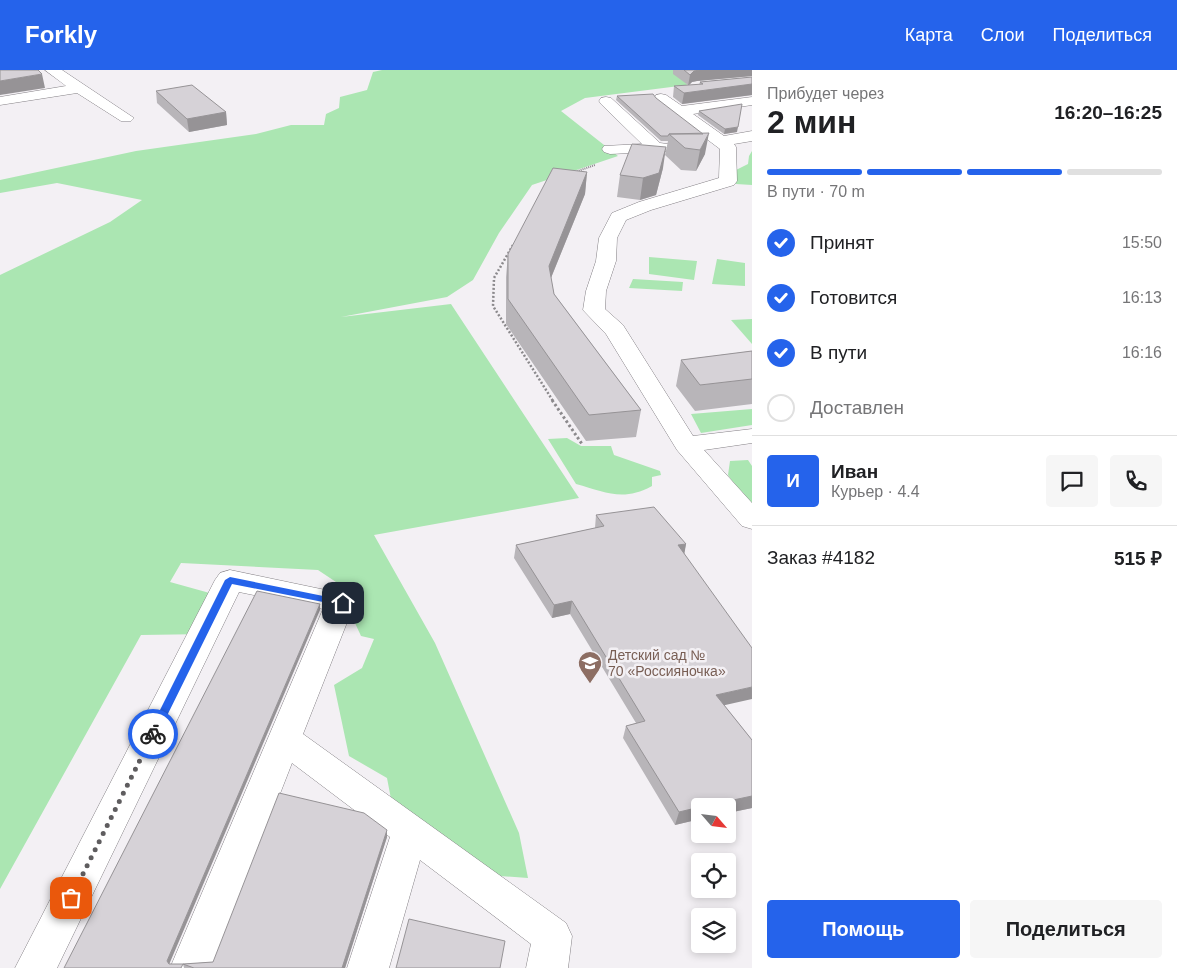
<!DOCTYPE html>
<html lang="ru">
<meta charset="utf-8">
<style>
:root{--surface:#fff;--page:#f6f6f6;--text:#202124;--muted:#757577;--line:#e0e0e0;--accent:#2563eb}
body{margin:0;font-family:Helvetica,sans-serif;background:var(--page);color:var(--text);height:100vh;display:flex;flex-direction:column;font-size:19px;white-space:nowrap}
*{box-sizing:border-box;margin:0}
p{font-size:16px;color:var(--muted)}
.icon{flex:none;width:28px;height:28px;fill:none;stroke:currentColor;stroke-width:2;stroke-linecap:round;stroke-linejoin:round}
.map{position:relative;flex:1;overflow:hidden}
.sheet{display:flex;flex-direction:column;background:var(--surface);width:425px}
.sheet>*{flex:none}
.needle{width:32px;rotate:118deg}
.buttons{position:absolute;left:691px;top:728px;display:grid;gap:10px}
.buttons a{display:grid;place-items:center;width:45px;height:45px;border-radius:5px;background:var(--surface);box-shadow:0 2px 8px #0003;font-size:25px}
.pin{position:absolute;display:grid;place-items:center;width:42px;height:42px;color:#fff;margin:-21px;border-radius:10px;box-shadow:0 2px 8px #0006}
.courier{position:absolute;display:grid;place-items:center;width:50px;height:50px;margin:-25px;border:4px solid #2563eb;border-radius:50%;background:#fff;color:#222;box-shadow:0 1px 6px #0007}
.headline em{font-style:normal;font-weight:700}
.headline div{display:flex;flex-direction:column-reverse}
.headline{display:flex;align-items:center;justify-content:space-between;height:85px;padding:0 15px}
h1{font-size:32px;font-weight:700;line-height:38px}
.bar{display:grid;grid-template-columns:repeat(4,1fr);gap:8px 5px;align-content:center;height:60px;padding:0 15px}
.bar i{height:6px;border-radius:4px;background:var(--line)}
.bar .current{background:var(--accent)}
.bar p{grid-column:span 4}
.line{display:flex;align-items:center;gap:12px;padding:0 15px;border-top:1px solid var(--line)}
.line div{flex:1}
.round{display:grid;place-items:center;flex:none;width:52px;height:52px;border-radius:5px;background:var(--page)}
ol{padding:0 15px;list-style:none}
li{display:flex;align-items:center;gap:15px;height:55px}
li p{margin-inline-start:auto}
li .icon{padding:5px;border-radius:50%;background:var(--accent);color:#fff;stroke-width:4}
li:last-child{color:var(--muted)}
li i{width:28px;height:28px;border:2px solid var(--line);border-radius:50%}
.primary-button{display:flex;gap:10px;margin-top:auto;padding:10px 15px}
.primary-button a{flex:1;height:58px;border-radius:5px;background:var(--accent);color:#fff;font-size:20px;font-weight:700;line-height:58px;text-align:center}
.primary-button a+a{background:var(--page);color:var(--text)}
header{display:flex;align-items:center;gap:30px;box-sizing:border-box;height:70px;padding:0 25px;background:var(--accent);color:#fff}
header strong{font-size:24px}
nav{display:flex;gap:28px;margin-inline-start:auto;font-size:18px}
main{display:flex;flex:1;min-height:0}
.map>svg:first-child{display:block}
</style>
<header>
<strong>Forkly</strong>
<nav><a>Карта</a><a>Слои</a><a>Поделиться</a></nav>
</header>
<main>
<div class="map">
<svg width="752" height="898" viewBox="0 0 752 898">
<rect width="100%" height="100%" fill="#f3f0f4"/>
<path fill="#abe6b2" d="M382 0H680L687 15 585 28 561 41 618 86 532 115 499 163 473 210 447 227 341 247 451 234 579 428 374 465 435 573 519 763 528 808 459 803 394 745 387 708 349 686 334 615 362 598 374 569 361 566 336 512 318 500 181 493 170 512 224 527 208 564 141 565 0 819V205L110 152 142 130 57 113 0 123V110L136 81 256 64 291 55H324L326 44 339 38 340 27 367 20 373 2Z
M752 81V115L736 114 732 102 748 94 749 86Z
M649 187 697 191 694 210 649 204Z
M717 189 745 193V216L712 214Z
M633 209 683 212 682 221 629 218Z
M752 249V274L731 250Z
M752 339V355L701 363 691 344Z
M567 368 581 376H611L614 385 660 401 661 405 652 407V416C623 432 605 422 576 414L548 369Z
M748 390 752 396V440L728 405 730 391Z"/>
<g fill="none" stroke-linecap="round" stroke-linejoin="round">
<g stroke="#848085" stroke-width="1">
<path id="minor" d="M45 0H62L134 48 131 51H121L77 23 0 35V27L66 16Z
M661 24 666 25 682 36 752 27V35L693 44 724 66 752 61V71L734 74 736 77 737 111 734 115 651 140 626 150 617 168 616 191 606 221 605 239 623 255 693 366 752 359V373L704 380 752 433V459L742 456 677 380 606 264 583 240 586 221 596 191 599 168 612 143 639 132 719 108 720 79 656 31 654 28 656 25Z
M606 27 611 28 660 73 675 75 677 78 675 81 610 84 604 82 602 79 604 76 642 74 601 34 599 31 601 28Z
M230 500 354 526 358 533 348 550 303 664 566 853 572 866 568 898H526L531 874 420 790 389 898H347L390 767 292 693 212 898H170L323 539 239 522 57 898H15L215 510 220 503Z"/>
</g>
<path stroke="#8b898c" stroke-width="2" stroke-dasharray="1 1" stroke-linecap="butt" d="M575 102 595 95"/>
<path stroke="#8b898c" stroke-width="2.5" stroke-dasharray="2 2" stroke-linecap="butt" d="M513 175 494 208 493 236 553 331"/>
<path stroke="#8b898c" stroke-width="3" stroke-dasharray="2.5 2.5" stroke-linecap="butt" d="M552 330 582 374"/>
<use href="#minor" fill="#fff" fill-rule="evenodd"/>
</g>
<path fill="#b8b5b9" d="M673 0H752V6L697 11 692 12 689 15H699L700 12 752 7V26V25L682 34 673 27 674 16 688 15 673 4Z
M156 21 226 42 227 55 189 62 157 33Z
M617 26 656 28 705 84 696 101 681 100 665 85 668 71H661L616 30Z
M699 41 737 62 724 64 698 45Z
M663 98 656 125 640 130 617 127 620 105Z
M587 102 585 124 551 208 554 224 641 340 636 367 586 371 506 254V207L508 184Z
M752 281V334L695 341 676 316 681 290Z
M596 445 686 474 684 483 724 635 752 670V738L728 743 700 736V749L675 755 623 668 626 656 636 653 570 544 552 548 514 488 516 475 595 458Z
M387 760V767L345 898H184L183 894 213 892Z"/>
<path fill="#969396" d="M699 0H752V6L697 11 692 12 688 16 690 5 694 1Z
M42 4 45 18 0 25V11Z
M752 14V25L682 34 684 23Z
M226 42 227 55 189 62 187 49Z
M738 57 737 62 724 64 725 59Z
M709 63 705 84 696 101 700 80Z
M666 77 663 98 656 125 640 130 643 108Z
M587 102 585 124 546 220 549 196Z
M686 474 684 486 678 475Z
M572 531 570 544 552 548 554 535Z
M320 534V540L168 897 167 891Z
M752 617V629L712 638 716 625Z
M752 726V738L728 743V736H705Z
M700 737V749L675 755 679 742Z
M387 760V767L345 898H342Z"/>
<path fill="#d6d2d7" stroke="#969396" d="M0 0H38L42 4 0 11Z
M684 0H700L694 1 690 5Z
M752 7V14L684 23 674 16 703 14 700 12Z
M192 15 226 42 187 49 156 21Z
M653 24 656 28 703 64H669L668 66H661L617 26Z
M742 34 738 57 725 59 699 41Z
M709 63 700 80 685 78 669 64Z
M632 74 666 77 659 103 643 108 620 105Z
M553 98 587 102 549 196 554 224 641 340 589 345 508 229V184Z
M752 281V309L700 315 681 290Z
M654 437 686 474 678 475 752 578V617L716 625 752 670V726L705 736H700V737L679 742 626 656 645 651 572 531 554 535 516 475 604 456 596 445Z
M257 521 320 534 167 891 169 894H183L181 898H64Z
M279 723 364 743 387 760 342 898H194L183 894 213 892Z
M409 849 505 871 500 898H396Z"/>
<path fill="#2563eb" d="M230 507 343 530 348 533 343 536 232 514 157 666H150L148 664 225 510Z"/>
<g fill="none" stroke-linecap="round" stroke-linejoin="round">
<path stroke="#5f5d5f" stroke-width="5" stroke-dasharray="0 9" d="M71 828 153 664"/>
</g>
<defs>
<g id="school-pin" transform="scale(1.25)"><path d="M0 17L-7.5 6A9.5 9.5 0 1 1 7.5 6Z" fill="#8d6e63" stroke="#f3f0f4"/><path d="M0-5L7-2L0 1L-7-2ZM-4 1L0 2.5L4 1V4Q0 6-4 4Z" fill="#fff"/></g>
</defs>
<g fill-rule="evenodd">
<use href="#school-pin" x="590" y="593"/>
</g>
<g text-anchor="middle" stroke-width="5" stroke-linejoin="round" paint-order="stroke">
<g font-size="14" fill="#785e54" stroke="#f3f0f4" text-anchor="start">
<text x="608" y="590">Детский сад №<tspan x="608" dy="16">70 «Россияночка»</tspan></text>
</g>
</g>
</svg>
<div class="buttons">
<a><svg class="needle" viewBox="-14 -14 28 28"><path d="M0-13l5 13h-10z" fill="#e53935"/><path d="M0 13l5-13h-10z" fill="#757577"/></svg></a>
<a><svg class="icon" aria-label="locate" viewBox="0 0 24 24"><circle cx="12" cy="12" r="6"/><path d="M12 2v4M12 18v4M2 12h4M18 12h4"/></svg></a>
<a><svg class="icon" aria-label="layers" viewBox="0 0 24 24"><path d="M12 4l9 5-9 5-9-5zM3 14l9 5 9-5"/></svg></a>
</div>
<div class="pin" style="left:71px;top:828px;background:#ea580c"><svg class="icon" aria-label="bag" viewBox="0 0 24 24"><path d="M5 8h14l-1 12H6zM9 8a3 3 0 0 1 6 0"/></svg></div>
<div class="pin" style="left:343px;top:533px;background:#1f2937"><svg class="icon" aria-label="home" viewBox="0 0 24 24"><path d="M3 11l9-7 9 7M6 9v11h12V9"/></svg></div>
<div class="courier" style="left:153px;top:664px"><svg class="icon" aria-label="bike" viewBox="0 0 24 24"><circle cx="6" cy="16" r="4"/><circle cx="18" cy="16" r="4"/><path d="M6 16l4-8h5l3 8M10 8l3 8H6M13 5h3"/></svg></div>
</div>
<section class="sheet">
<div class="headline"><div><h1>2 мин</h1><p>Прибудет через</p></div><em>16:20–16:25</em></div>
<div class="bar"><i class="current"></i><i class="current"></i><i class="current"></i><i></i><p>В пути · 70 m</p></div>
<ol>
<li><svg class="icon" aria-label="check" viewBox="0 0 24 24"><path d="M5 12l5 5 9-10"/></svg>Принят<p>15:50</p></li>
<li><svg class="icon" aria-label="check" viewBox="0 0 24 24"><path d="M5 12l5 5 9-10"/></svg>Готовится<p>16:13</p></li>
<li><svg class="icon" aria-label="check" viewBox="0 0 24 24"><path d="M5 12l5 5 9-10"/></svg>В пути<p>16:16</p></li>
<li><i></i>Доставлен</li>
</ol>
<div class="line" style="height:90px"><b class="round" style="background:var(--accent);color:#fff">И</b><div><b>Иван</b><p>Курьер · 4.4</p></div><a class="round"><svg class="icon" aria-label="chat" viewBox="0 0 24 24"><path d="M4 5h16v11H9l-5 4z"/></svg></a><a class="round"><svg class="icon" aria-label="phone" viewBox="0 0 24 24"><path d="M5 4h4l2 5-3 2q2 4 5 5l2-3 5 2v4C11 20 4 13 5 4z"/></svg></a></div>
<div class="line" style="height:65px"><div>Заказ #4182</div><b>515 ₽</b></div>
<div class="primary-button"><a>Помощь</a><a>Поделиться</a></div>
</section>
</main>
